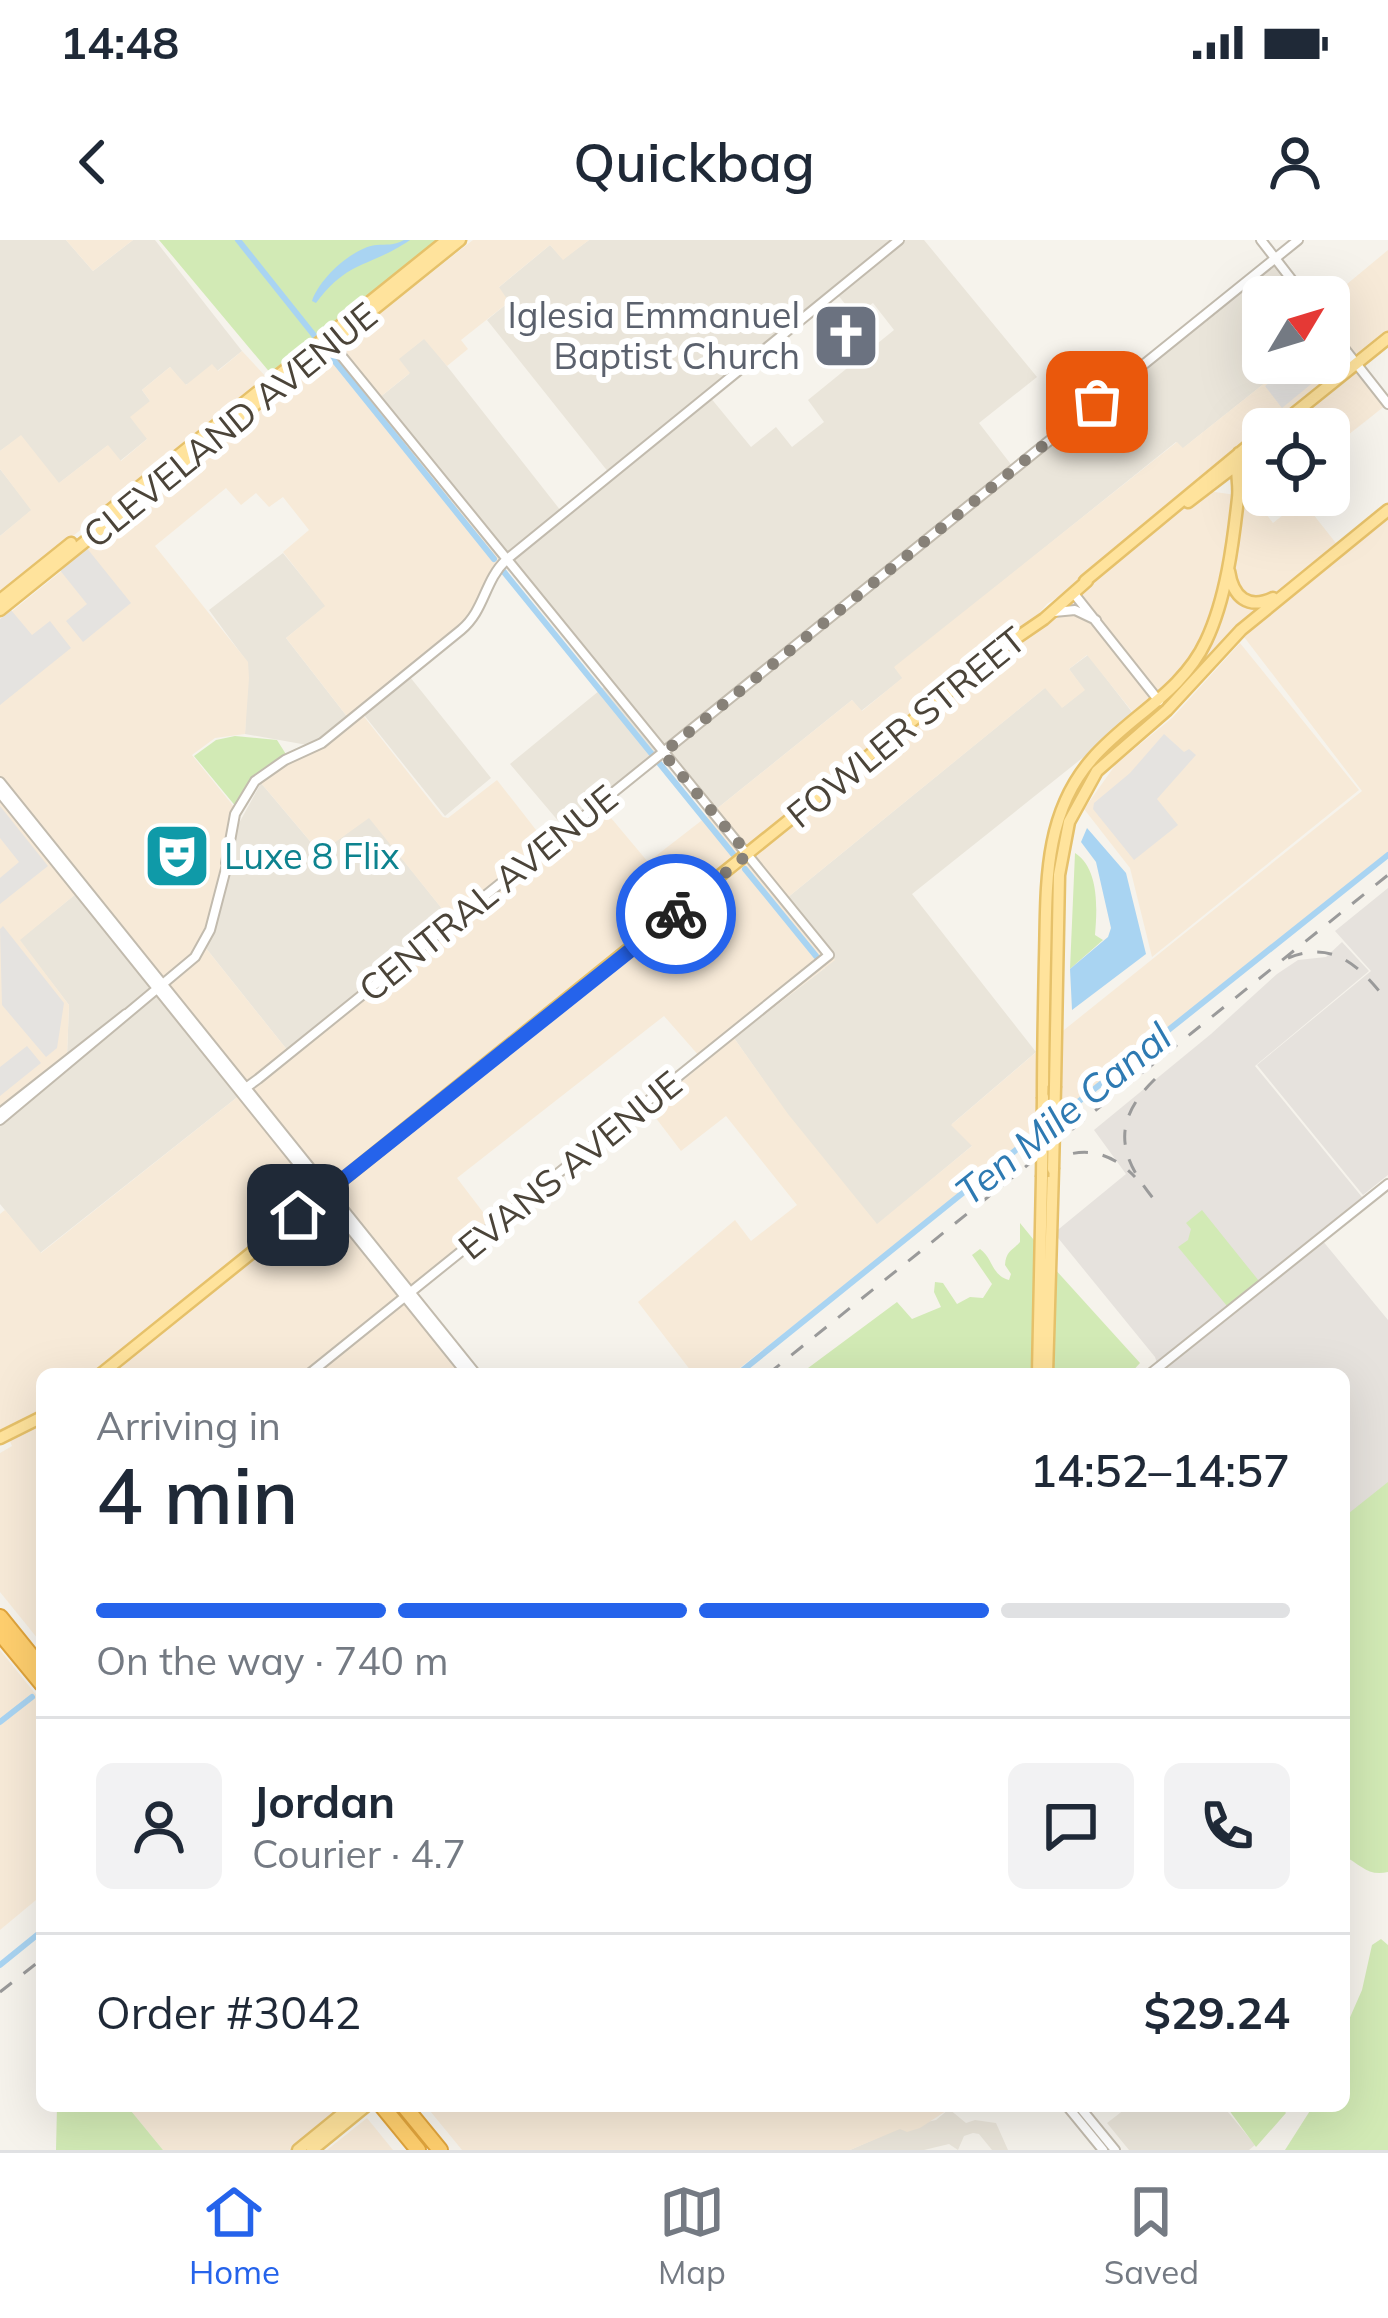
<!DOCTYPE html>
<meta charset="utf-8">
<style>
:root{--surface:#fff;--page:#f2f2f3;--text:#1f2937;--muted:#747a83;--line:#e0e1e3;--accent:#2563eb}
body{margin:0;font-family:Mulish,sans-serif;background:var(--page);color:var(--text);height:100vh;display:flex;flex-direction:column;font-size:45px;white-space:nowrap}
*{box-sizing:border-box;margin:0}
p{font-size:39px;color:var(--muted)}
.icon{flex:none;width:66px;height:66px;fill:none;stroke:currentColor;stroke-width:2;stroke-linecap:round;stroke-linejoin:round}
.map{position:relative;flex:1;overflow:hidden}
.details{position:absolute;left:36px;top:1128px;width:1314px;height:744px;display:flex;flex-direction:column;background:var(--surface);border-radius:18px;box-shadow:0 12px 48px #0002}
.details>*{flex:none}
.needle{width:78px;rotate:52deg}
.buttons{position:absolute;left:1242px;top:36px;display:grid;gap:24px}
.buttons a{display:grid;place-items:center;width:108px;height:108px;border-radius:18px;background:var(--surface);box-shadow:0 12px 48px #0002;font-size:60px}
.pin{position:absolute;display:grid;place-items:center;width:102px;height:102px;color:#fff;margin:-51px;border-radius:24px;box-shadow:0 6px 18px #0006}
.courier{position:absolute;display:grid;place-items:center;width:120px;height:120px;margin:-60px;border:9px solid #2563eb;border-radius:50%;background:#fff;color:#222;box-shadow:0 3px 15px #0007}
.summary em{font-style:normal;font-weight:600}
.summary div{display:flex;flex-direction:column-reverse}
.summary{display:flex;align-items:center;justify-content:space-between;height:204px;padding:0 60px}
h1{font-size:78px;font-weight:600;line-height:90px}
.bar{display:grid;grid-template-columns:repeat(4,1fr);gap:18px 12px;align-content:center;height:144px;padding:0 60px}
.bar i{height:15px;border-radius:9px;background:var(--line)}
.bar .on{background:var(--accent)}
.bar p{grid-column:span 4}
.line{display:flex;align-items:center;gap:30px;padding:0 60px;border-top:3px solid var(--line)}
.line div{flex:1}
.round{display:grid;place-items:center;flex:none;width:126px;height:126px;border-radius:18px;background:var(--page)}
.status{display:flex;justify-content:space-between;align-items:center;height:84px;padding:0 60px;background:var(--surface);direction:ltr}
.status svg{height:33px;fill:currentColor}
header{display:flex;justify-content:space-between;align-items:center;height:156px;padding:0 60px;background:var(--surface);font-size:54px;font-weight:600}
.tabs{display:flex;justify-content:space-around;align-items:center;height:168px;border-top:3px solid var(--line);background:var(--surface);font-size:33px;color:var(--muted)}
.tabs a{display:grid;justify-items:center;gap:6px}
.tabs .on{color:var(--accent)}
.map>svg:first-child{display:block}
</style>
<div class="status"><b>14:48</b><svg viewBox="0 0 49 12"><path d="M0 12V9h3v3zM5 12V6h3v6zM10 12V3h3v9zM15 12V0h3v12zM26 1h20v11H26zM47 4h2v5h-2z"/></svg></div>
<header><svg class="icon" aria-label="back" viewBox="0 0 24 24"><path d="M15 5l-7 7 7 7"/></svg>Quickbag<svg class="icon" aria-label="person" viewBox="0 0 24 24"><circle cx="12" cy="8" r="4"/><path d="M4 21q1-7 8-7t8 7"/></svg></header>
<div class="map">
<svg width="1388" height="1910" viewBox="0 0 1388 1910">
<rect width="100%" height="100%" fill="#f6f3ec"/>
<path fill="#eae5da" d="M0 0H66L93 31 133 0H155L242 111 217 131 185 145 170 127 142 150 150 161 147 199 120 221 107 206 58 244 21 196 0 211Z
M589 0H895L609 233 487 80 509 62 498 48 550 5 563 19Z
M903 0H924L1037 137 979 183 1013 227 664 510 509 320 710 157 751 207 776 187 792 207 824 182 808 160 894 90 873 63 855 76 837 54Z
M1275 21 1302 57H1263V123H1290L1182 209 1176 202 895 428 903 438 861 471 852 460 714 571 667 513Z
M425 98 561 271 506 316 379 158 409 134 398 119Z
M0 229 32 270 0 296Z
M283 313 326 366 286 398 349 479 313 506 245 494 248 423 209 370Z
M1088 415 1135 476 912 654 1036 812 952 884 973 905 877 985 787 874 734 798 825 728 787 658 1046 447 1063 467 1084 450 1069 429Z
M410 437 491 538 445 576 364 475Z
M605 446 660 513 565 589 510 524Z
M261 543 320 613 369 577 451 680 288 811 205 707 213 689 238 585Z
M77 653 155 749 67 816 69 765 19 700Z
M158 753 240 855 40 1013 0 964V883Z
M1129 1866H1223L1255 1905 1249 1910H1129L1107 1883Z
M949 1869 966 1883 975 1880 996 1883 1008 1910H992L979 1894 973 1893 964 1896 958 1910 949 1904 924 1910H850L900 1888 936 1880Z"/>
<path fill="#f7ead8" d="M66 0H133L93 31Z
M473 0H589L563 20 550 5 499 47 509 62 461 100 468 109 447 126 424 99 399 119 410 133 379 158 337 107Z
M1388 10V95L1356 121 1329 85V59Z
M1329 94 1352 124 1272 189H1263V196L1086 339 1047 364 1031 383 749 611 714 571 852 460 862 471 902 438 894 427 1177 202 1183 208 1290 123H1329Z
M334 110 502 320 487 339 470 379 349 479 286 398 325 366 283 312 309 290 283 257 269 267 256 253 241 265 226 248 155 306 248 422 249 438 245 494 215 498 192 515 235 568 210 679 199 708 165 742 0 538V381Z
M242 111 269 140 0 354V296L31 270 0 229V211L21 195 59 243 108 205 121 221 147 199 130 177 150 161 142 150 170 127 186 145 212 124 218 131Z
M1355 127 1386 165 1329 210V189H1279Z
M1239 238 1273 283 1302 260 1339 307 1285 350 1266 359 1248 360 1232 339Z
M1208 251 1236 255 1211 384 1187 428 1135 475 1087 415 1069 429 1085 450 1062 468 1045 448 787 658 752 615 1179 267Z
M1388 273V612L1057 878 1059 794 1362 551 1241 393Z
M1226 347 1269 363 1192 430Z
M1240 403 1359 550 1152 717 1130 628 1084 569 1116 524 1172 478Z
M362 474 443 577 448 578 497 540 547 604 451 680 369 578 320 613 261 543 286 522 326 504Z
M0 557 77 653 20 700 69 765 67 816 0 870Z
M601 566 648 622 710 574 745 614 330 946 250 847Z
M748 618 825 715 700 817 664 776 457 938 492 984 413 1049 333 950Z
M205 707 288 811 247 844 168 745Z
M832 716 835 720 734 798 788 874 877 984 972 906 951 885 1041 808 1040 892 732 1134H688L691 1131 638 1062 735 980 751 1001 797 965 726 876 681 911 649 869Z
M240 855 321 954 97 1134H42V1174L6 1193 0 1189V974L5 970 41 1013Z
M324 958 403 1057 306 1134H105Z
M405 1060 464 1134H313Z
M42 1179V1404L0 1352V1213L12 1206 8 1197Z
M0 1410 42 1462V1641L36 1648 42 1655 0 1690Z
M127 1866H347L289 1910H163Z
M426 1866H947L949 1869 920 1888 907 1892 900 1889 850 1910H462Z
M367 1878 393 1910H327Z"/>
<path fill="#e6e2dd" d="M1388 648V935L1363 955 1257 825 1371 731 1335 691Z
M1342 702 1369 731 1255 826 1362 957 1388 937 1322 1000 1388 1080V1243L1344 1279V1134H1163L1167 1125 1158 1126 1155 1117 1054 993 1126 934 1094 890 1211 794 1277 734 1298 720 1326 717Z"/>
<path fill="#d2eab5" d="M159 0H437L272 135Z
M235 496 277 500 289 519 255 541 237 568 194 516 216 500Z
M1075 613C1100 629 1097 671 1095 695L1103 700 1070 729Z
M1202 970 1259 1041 1227 1066 1178 1007 1188 1000 1191 989 1186 983Z
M1020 983 1038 1005 1036 1134H886L879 1130 875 1134H800L897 1062 912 1079 941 1067 934 1052 935 1042 943 1043 957 1064 970 1057 983 1058 992 1044 972 1015 980 1009C993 1018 991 1035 1009 1040L1011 1034 1005 1025C1006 1011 1012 1011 1020 1002Z
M1053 1027 1140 1123 1130 1134H1050Z
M1388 1242V1632C1368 1637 1360 1624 1344 1616V1277Z
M1381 1699 1388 1705V1910H1285L1313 1866H1344V1791L1362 1750 1372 1705Z
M57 1866H127L163 1910H56Z
M1226 1866H1280L1286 1873 1256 1907Z"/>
<path fill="#e5e3e0" d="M1294 123H1306L1321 136 1282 168 1265 146Z
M86 307 131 363 83 402 66 381 87 364 59 329Z
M11 370 32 395 50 381 71 408 0 465V379Z
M1164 494 1184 512 1189 509 1196 515 1157 559 1178 585 1134 620 1093 569 1094 563 1130 533Z
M0 566 48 626 0 664V638L19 622 0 598Z
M3 686 64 763 57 808 46 817 2 765 0 689Z
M27 806 41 823 0 856V827Z"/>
<path fill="#a9d4f2" d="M404 0H410C369 28 349 19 316 63L312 61C319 39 352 8 376 5 388 4 392 6 404 0Z
M1087 588 1126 633 1146 714 1072 770 1070 729 1108 697 1111 688 1096 622 1081 602Z"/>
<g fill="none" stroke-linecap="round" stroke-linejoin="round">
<path stroke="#a9d4f2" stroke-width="6" d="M238 0 317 99
M333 119 494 319
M504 332 733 614
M745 629 816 716
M1053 882 1388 615
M738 1134 1042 889
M0 1482 32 1457
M0 1725 42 1691"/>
<g stroke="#c2bbae" stroke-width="12">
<path id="minor" d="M1261 0 1305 57
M1329 89 1388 164
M1075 355 1159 461
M1054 372 1075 370 1096 380
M0 542 476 1134
M0 553 467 1134
M226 623 235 574 255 541 285 520 322 503 461 390C485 370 484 341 506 320L899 0
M237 846 247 847 258 839 1298 0
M0 873 126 774
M0 880 195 717 210 690 228 621
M309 1134 829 715 331 103
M1150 1134 1388 944
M1067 1866 1103 1910
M1079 1866 1115 1910"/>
</g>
<g stroke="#e6c16a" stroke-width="15">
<path id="major" d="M1275 189 1388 98
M1188 262 1235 226
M108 272 447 0
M1229 331C1233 357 1248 370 1273 358
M1085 341 1248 206H1254
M0 360 71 303
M0 370 460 0
M1055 846 1059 635 1069 582 1097 531 1167 470 1241 390 1388 270
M1043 857C1043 811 1044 765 1045 719 1047 649 1042 576 1092 519 1128 477 1182 453 1206 401 1226 359 1233 304 1238 258 1240 242 1234 229 1239 213
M101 1134 1009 403 1044 379 1087 341
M1038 1134 1042 937
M1047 1134 1053 929
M0 1198 42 1177
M298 1910 352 1866
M312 1910 366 1866"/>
</g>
<g stroke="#e0a43c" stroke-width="18">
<path id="highway" d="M0 1377 42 1429
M0 1393 42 1444
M382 1866 418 1910
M404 1866 440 1910"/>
</g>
<use href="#minor" stroke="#fff" stroke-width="8"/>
<use href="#major" stroke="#ffe39c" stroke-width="10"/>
<use href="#highway" stroke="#ffcf6e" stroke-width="14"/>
<path stroke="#9a9a9a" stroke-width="3" stroke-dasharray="15 15" stroke-linecap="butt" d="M1288 718C1335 699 1361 728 1388 762
M1155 839C1109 884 1120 919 1157 963
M1045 924C1079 905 1108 909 1135 937
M768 1134 1388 635
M0 1752 42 1719"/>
<g stroke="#e6c16a" stroke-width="15" stroke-linecap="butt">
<path id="major-bridge" d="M1053 929 1055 846
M1042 937 1043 857"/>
</g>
<use href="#major-bridge" stroke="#ffe39c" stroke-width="10"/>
</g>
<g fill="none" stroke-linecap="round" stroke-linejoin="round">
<path stroke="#878178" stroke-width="12" stroke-dasharray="0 21.6" d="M676 674 748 614 663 513 1097 162"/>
<path stroke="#2563eb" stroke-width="15" d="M298 975 676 674"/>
</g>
<defs>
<g id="church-square" transform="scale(3.45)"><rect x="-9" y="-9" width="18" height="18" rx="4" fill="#6b7280" stroke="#fff"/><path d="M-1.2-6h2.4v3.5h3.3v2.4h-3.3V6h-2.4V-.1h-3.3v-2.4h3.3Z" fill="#fff"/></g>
<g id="theatre-square" transform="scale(3.45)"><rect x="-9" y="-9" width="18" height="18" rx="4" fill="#0f9aa8" stroke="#fff"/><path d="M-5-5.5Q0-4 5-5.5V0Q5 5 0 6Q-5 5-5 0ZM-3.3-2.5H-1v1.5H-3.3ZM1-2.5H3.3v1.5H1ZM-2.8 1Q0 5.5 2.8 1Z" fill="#fff"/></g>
</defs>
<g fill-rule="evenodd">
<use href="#church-square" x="846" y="96"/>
<use href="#theatre-square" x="177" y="616"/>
</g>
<g text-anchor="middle" stroke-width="12" stroke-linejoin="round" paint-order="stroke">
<g font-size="36" fill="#5b616d" stroke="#fff" text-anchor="end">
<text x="800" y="88">Iglesia Emmanuel<tspan x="800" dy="41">Baptist Church</tspan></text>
</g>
<g font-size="36" fill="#4b4439" stroke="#fff">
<text transform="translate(230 185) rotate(-39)" y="13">CLEVELAND AVENUE</text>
<text transform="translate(906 487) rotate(-39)" y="13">FOWLER STREET</text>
<text transform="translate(488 653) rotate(-39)" y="13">CENTRAL AVENUE</text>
<text transform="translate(570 925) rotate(-39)" y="13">EVANS AVENUE</text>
</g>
<g font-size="36" fill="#0d838f" stroke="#fff" text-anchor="start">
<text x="224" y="629">Luxe 8 Flix</text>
</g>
<g font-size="39" font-style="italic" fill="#2e7ab2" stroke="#fff">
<text transform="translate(1063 874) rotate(-39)" y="14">Ten Mile Canal</text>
</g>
</g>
</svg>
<div class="buttons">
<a><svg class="needle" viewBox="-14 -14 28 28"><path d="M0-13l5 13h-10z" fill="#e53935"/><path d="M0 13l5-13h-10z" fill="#747a83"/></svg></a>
<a><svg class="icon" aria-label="locate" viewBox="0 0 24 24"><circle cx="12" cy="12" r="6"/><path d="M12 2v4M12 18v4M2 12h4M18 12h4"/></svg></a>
</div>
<div class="pin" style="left:1097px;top:162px;background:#ea580c"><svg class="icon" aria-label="bag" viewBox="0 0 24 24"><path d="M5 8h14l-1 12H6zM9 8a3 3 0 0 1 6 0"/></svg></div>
<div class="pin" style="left:298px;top:975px;background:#1f2937"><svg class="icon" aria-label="home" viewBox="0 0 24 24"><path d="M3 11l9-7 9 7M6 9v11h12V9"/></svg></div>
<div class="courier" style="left:676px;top:674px"><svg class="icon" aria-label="bike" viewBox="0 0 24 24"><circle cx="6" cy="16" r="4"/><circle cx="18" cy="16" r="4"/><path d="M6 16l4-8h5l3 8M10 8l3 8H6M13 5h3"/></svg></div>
<section class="details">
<div class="summary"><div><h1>4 min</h1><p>Arriving in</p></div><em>14:52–14:57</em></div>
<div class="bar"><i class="on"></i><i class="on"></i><i class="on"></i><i></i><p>On the way · 740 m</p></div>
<div class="line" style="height:216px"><a class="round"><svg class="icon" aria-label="person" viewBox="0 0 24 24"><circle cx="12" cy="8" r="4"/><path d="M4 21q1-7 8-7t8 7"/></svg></a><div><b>Jordan</b><p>Courier · 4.7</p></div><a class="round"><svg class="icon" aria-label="chat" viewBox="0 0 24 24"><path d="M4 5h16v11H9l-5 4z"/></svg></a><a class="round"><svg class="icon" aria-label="phone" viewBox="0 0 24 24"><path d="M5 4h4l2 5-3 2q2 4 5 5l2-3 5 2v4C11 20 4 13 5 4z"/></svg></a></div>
<div class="line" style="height:156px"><div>Order #3042</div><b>$29.24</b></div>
</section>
</div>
<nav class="tabs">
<a class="on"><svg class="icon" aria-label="home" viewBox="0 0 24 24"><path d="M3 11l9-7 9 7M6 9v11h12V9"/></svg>Home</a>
<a><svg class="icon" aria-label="map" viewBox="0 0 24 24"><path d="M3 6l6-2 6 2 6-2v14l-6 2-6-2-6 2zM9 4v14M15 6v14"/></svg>Map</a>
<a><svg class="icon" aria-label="saved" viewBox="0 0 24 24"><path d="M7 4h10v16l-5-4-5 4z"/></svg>Saved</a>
</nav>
